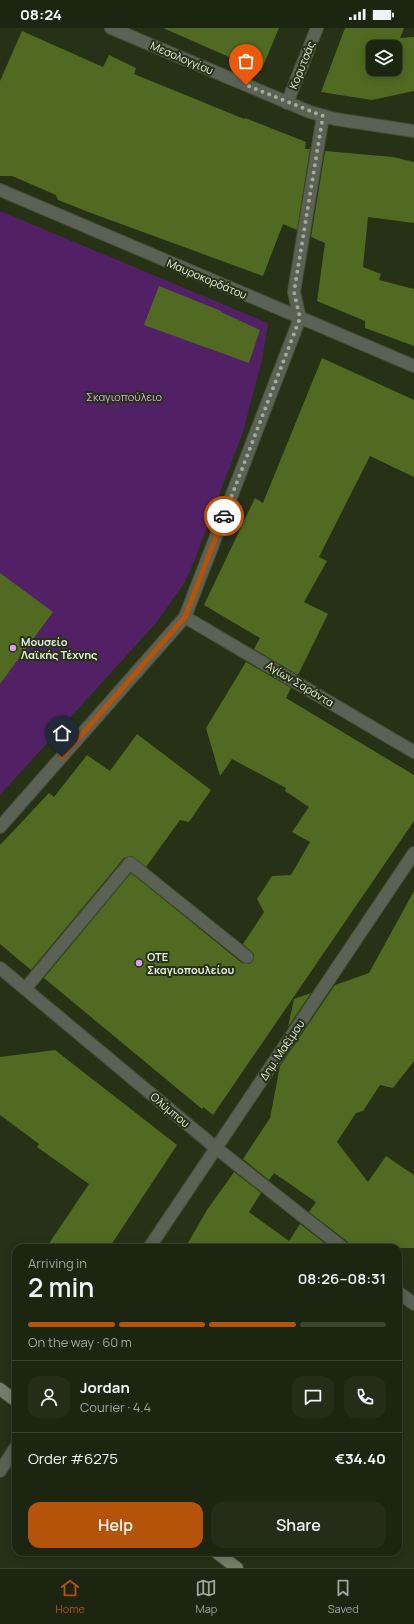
<!DOCTYPE html>
<meta charset="utf-8">
<style>
:root{--surface:#1c2510;--page:#252d19;--text:#f1f3f6;--muted:#a0a59f;--line:#3a4230;--accent:#b45309}
body{margin:0;font-family:Manrope,sans-serif;background:var(--page);color:var(--text);height:100vh;display:flex;flex-direction:column;font-size:15px;white-space:nowrap}
*{box-sizing:border-box;margin:0}
p{font-size:13px;color:var(--muted)}
.icon{flex:none;width:22px;height:22px;fill:none;stroke:currentColor;stroke-width:2;stroke-linecap:round;stroke-linejoin:round}
.map{position:relative;flex:1;overflow:hidden}
.details{position:absolute;left:12px;top:1216px;width:390px;height:312px;display:flex;flex-direction:column;background:var(--surface);border-radius:12px;box-shadow:0 2px 10px #0003,0 0 0 1px var(--line)}
.details>*{flex:none}
.fabs{position:absolute;left:366px;top:12px;display:grid;gap:8px}
.fabs a{display:grid;place-items:center;width:36px;height:36px;border-radius:8px;background:var(--surface);box-shadow:0 2px 10px #0003,0 0 0 1px var(--line);font-size:20px}
.pin{position:absolute;display:grid;place-items:center;width:34px;height:34px;color:#fff;margin:-41px -17px;border-radius:50% 50% 50% 0;rotate:-45deg;box-shadow:0 0 4px #0007}
.pin .icon{rotate:45deg}
.courier{position:absolute;display:grid;place-items:center;width:40px;height:40px;margin:-20px;border:3px solid #b45309;border-radius:50%;background:#fff;color:#222;box-shadow:0 1px 5px #0007}
.head em{font-style:normal;font-weight:600}
.head div{display:flex;flex-direction:column-reverse}
.head{display:flex;align-items:center;justify-content:space-between;height:68px;padding:0 16px}
h1{font-size:26px;font-weight:600;line-height:30px}
.bar{display:grid;grid-template-columns:repeat(4,1fr);gap:6px 4px;align-content:center;height:48px;padding:0 16px}
.bar i{height:5px;border-radius:3px;background:var(--line)}
.bar .active{background:var(--accent)}
.bar p{grid-column:span 4}
.line{display:flex;align-items:center;gap:10px;padding:0 16px;border-top:1px solid var(--line)}
.line div{flex:1}
.round{display:grid;place-items:center;flex:none;width:42px;height:42px;border-radius:12px;background:var(--page)}
.cta{display:flex;gap:8px;margin-top:auto;padding:8px 16px}
.cta a{flex:1;height:46px;border-radius:12px;background:var(--accent);color:#fff;font-size:16px;font-weight:600;line-height:46px;text-align:center}
.cta a+a{background:var(--page);color:var(--text)}
.status{display:flex;justify-content:space-between;align-items:center;height:28px;padding:0 20px;background:var(--surface);direction:ltr}
.status svg{height:11px;fill:currentColor}
.menu{display:flex;justify-content:space-around;align-items:center;height:56px;border-top:1px solid var(--line);background:var(--surface);font-size:11px;color:var(--muted)}
.menu a{display:grid;justify-items:center;gap:2px}
.menu .active{color:var(--accent)}
.map>svg:first-child{display:block}
</style>
<div class="status"><b>08:24</b><svg viewBox="0 0 49 12"><path d="M0 12V9h3v3zM5 12V6h3v6zM10 12V3h3v9zM15 12V0h3v12zM26 1h20v11H26zM47 4h2v5h-2z"/></svg></div>
<div class="map">
<svg width="414" height="1540" viewBox="0 0 414 1540">
<rect width="100%" height="100%" fill="#263116"/>
<path fill="#522165" d="M0 183 268 295 262 332 243 404 195 531 185 554 156 595 0 767Z"/>
<path fill="#506a22" fill-rule="evenodd" d="M163 0H279L261 43Z
M345 0H404L400 10 414 9V63L372 72 321 64ZM373 19H395V41H373Z
M22 3 103 39 109 27 136 40 134 46 244 91 245 90 306 114 305 121H310L297 202 283 196 263 248 91 185 58 172 56 167 12 148H0V53Z
M325 123 393 129 414 134V195L368 189 363 239 381 246 379 252 414 261V318L365 300V293L317 273 325 215 311 209Z
M159 258 221 283V284L260 302 249 335 144 297Z
M322 330 414 372V449L370 428 319 529 327 533 304 574 328 586 298 647 254 621 260 610 204 577 255 470 263 475Z
M0 545 53 584 0 656Z
M246 634 291 660 286 670 414 747V793L213 1087 203 1079 202 1081 44 950 131 845 242 935 249 936 253 933 254 926 243 916 264 884 257 871 272 848 291 847 310 814 292 804 309 779 285 763 286 760 232 731 220 748 206 700Z
M137 706 211 762 189 794 180 792 146 839 132 828 124 830 31 942 0 916V817L49 765 54 769 87 727 110 743Z
M414 863V1033L393 1060 380 1057 363 1083 356 1085 337 1114 368 1154 386 1128 414 1147V1220H350L348 1214 309 1184 316 1174 274 1145 269 1152 243 1131 270 1090 280 1038 335 957 369 945Z
M311 965 288 999 294 971Z
M55 1022 177 1117 109 1220H46L89 1156 37 1119 39 1116 0 1087V1029Z
M234 1144 261 1165 249 1184 289 1213 300 1196 331 1220H185L207 1182Z"/>
<g fill="none" stroke-linecap="round" stroke-linejoin="round">
<g stroke="#454f36" stroke-width="14">
<path id="lane" d="M25 961 130 835 247 929"/>
</g>
<g stroke="#454f36" stroke-width="14">
<path id="street" d="M111 0 310 84 335 91 414 103
M287 75 317 0
M0 162 414 338
M185 589 414 724
M0 799 185 589 300 290 294 264 323 88
M0 940 216 1120 343 1220
M149 1220 414 825
M398 1264 414 1276
M0 1443 16 1419"/>
</g>
<g stroke="#454f36" stroke-width="14">
<path id="secondary" d="M0 1361 16 1373
M216 1524 237 1540"/>
</g>
<use href="#lane" stroke="#5b6154" stroke-width="12"/>
<use href="#street" stroke="#5b6154" stroke-width="12"/>
<use href="#secondary" stroke="#757e6a" stroke-width="12"/>
</g>
<g fill="none" stroke-linecap="round" stroke-linejoin="round">
<path stroke="#a3ac97" stroke-width="4" stroke-dasharray="0 7.2" d="M224 488 300 290 294 264 323 88 246 57"/>
<path stroke="#b45309" stroke-width="5" d="M62 729 185 589 224 488"/>
</g>
<g fill="#db9af6" stroke="#263116" stroke-width="1.5">
<circle cx="13" cy="620" r="4"/>
<circle cx="139" cy="935" r="4"/>
</g>
<g text-anchor="middle" stroke-width="4" stroke-linejoin="round" paint-order="stroke">
<g font-size="11" fill="#e6eedd" stroke="#263116">
<text transform="translate(182 30) rotate(23)" y="4">Μεσολογγίου</text>
<text transform="translate(302 37) rotate(-68)" y="4">Κορυτσάς</text>
<text transform="translate(207 251) rotate(23)" y="4">Μαυροκορδάτου</text>
<text transform="translate(300 656) rotate(31)" y="4">Αγίων Σαράντα</text>
<text transform="translate(282 1022) rotate(-56)" y="4">Δημ. Μαξίμου</text>
<text transform="translate(170 1082) rotate(40)" y="4">Ολύμπου</text>
</g>
<g font-size="11" fill="#dfa5f7" stroke="#263116">
<text x="124" y="373">Σκαγιοπούλειο</text>
</g>
<g font-size="11" font-weight="bold" fill="#e6eedd" stroke="#263116" text-anchor="start">
<text x="21" y="618">Μουσείο<tspan x="21" dy="13">Λαϊκής Τέχνης</tspan></text>
<text x="147" y="933">ΟΤΕ<tspan x="147" dy="13">Σκαγιοπουλείου</tspan></text>
</g>
</g>
</svg>
<div class="fabs">
<a><svg class="icon" aria-label="layers" viewBox="0 0 24 24"><path d="M12 4l9 5-9 5-9-5zM3 14l9 5 9-5"/></svg></a>
</div>
<div class="pin" style="left:246px;top:57px;background:#ea580c"><svg class="icon" aria-label="bag" viewBox="0 0 24 24"><path d="M5 8h14l-1 12H6zM9 8a3 3 0 0 1 6 0"/></svg></div>
<div class="pin" style="left:62px;top:729px;background:#1f2937"><svg class="icon" aria-label="home" viewBox="0 0 24 24"><path d="M3 11l9-7 9 7M6 9v11h12V9"/></svg></div>
<div class="courier" style="left:224px;top:488px"><svg class="icon" aria-label="car" viewBox="0 0 24 24"><path d="M5 17H2v-5l4-1 3-4h7l3 4 3 1v5h-3M9 17h6M6 11h13"/><circle cx="7" cy="17" r="2"/><circle cx="17" cy="17" r="2"/></svg></div>
<section class="details">
<div class="head"><div><h1>2 min</h1><p>Arriving in</p></div><em>08:26–08:31</em></div>
<div class="bar"><i class="active"></i><i class="active"></i><i class="active"></i><i></i><p>On the way · 60 m</p></div>
<div class="line" style="height:72px"><a class="round"><svg class="icon" aria-label="person" viewBox="0 0 24 24"><circle cx="12" cy="8" r="4"/><path d="M4 21q1-7 8-7t8 7"/></svg></a><div><b>Jordan</b><p>Courier · 4.4</p></div><a class="round"><svg class="icon" aria-label="chat" viewBox="0 0 24 24"><path d="M4 5h16v11H9l-5 4z"/></svg></a><a class="round"><svg class="icon" aria-label="phone" viewBox="0 0 24 24"><path d="M5 4h4l2 5-3 2q2 4 5 5l2-3 5 2v4C11 20 4 13 5 4z"/></svg></a></div>
<div class="line" style="height:52px"><div>Order #6275</div><b>€34.40</b></div>
<div class="cta"><a>Help</a><a>Share</a></div>
</section>
</div>
<nav class="menu">
<a class="active"><svg class="icon" aria-label="home" viewBox="0 0 24 24"><path d="M3 11l9-7 9 7M6 9v11h12V9"/></svg>Home</a>
<a><svg class="icon" aria-label="map" viewBox="0 0 24 24"><path d="M3 6l6-2 6 2 6-2v14l-6 2-6-2-6 2zM9 4v14M15 6v14"/></svg>Map</a>
<a><svg class="icon" aria-label="saved" viewBox="0 0 24 24"><path d="M7 4h10v16l-5-4-5 4z"/></svg>Saved</a>
</nav>
